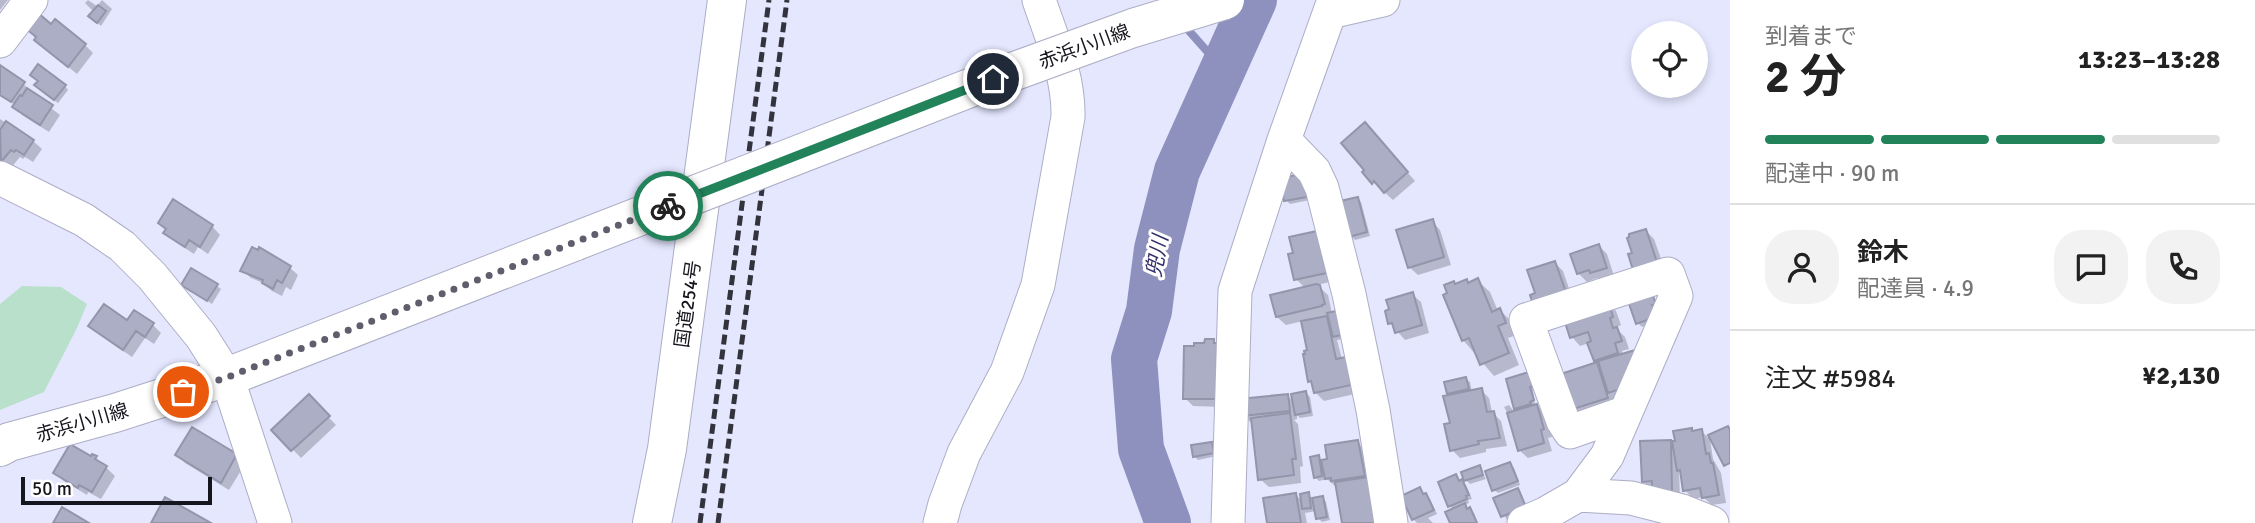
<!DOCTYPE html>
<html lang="ja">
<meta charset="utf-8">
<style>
:root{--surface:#fff;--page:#f2f2f2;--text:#222;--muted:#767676;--line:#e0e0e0;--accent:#22835b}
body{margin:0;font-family:Signika,"Noto Sans JP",sans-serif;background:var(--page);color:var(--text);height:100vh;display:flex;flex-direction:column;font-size:26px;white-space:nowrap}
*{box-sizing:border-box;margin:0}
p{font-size:23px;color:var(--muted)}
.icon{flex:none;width:38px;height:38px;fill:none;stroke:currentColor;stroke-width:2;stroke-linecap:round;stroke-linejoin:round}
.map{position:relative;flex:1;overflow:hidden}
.details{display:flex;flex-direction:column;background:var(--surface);width:525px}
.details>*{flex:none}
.controls{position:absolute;left:1631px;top:21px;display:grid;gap:14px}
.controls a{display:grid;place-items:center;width:77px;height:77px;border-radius:50%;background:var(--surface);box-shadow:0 4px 10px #0003;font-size:35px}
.scale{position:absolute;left:21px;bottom:18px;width:191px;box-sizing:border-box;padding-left:7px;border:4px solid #15151d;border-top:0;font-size:19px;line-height:24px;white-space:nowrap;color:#15151d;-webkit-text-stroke:5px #fff;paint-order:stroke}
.pin{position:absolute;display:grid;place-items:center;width:60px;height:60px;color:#fff;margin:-30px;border:4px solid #fff;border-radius:50%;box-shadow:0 2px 7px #0007}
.courier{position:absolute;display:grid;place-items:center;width:70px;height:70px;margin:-35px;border:5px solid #22835b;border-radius:50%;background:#fff;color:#222;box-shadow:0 2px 9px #0007}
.overview em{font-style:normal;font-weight:700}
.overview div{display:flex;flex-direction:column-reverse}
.overview{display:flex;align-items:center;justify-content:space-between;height:119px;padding:0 35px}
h1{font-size:46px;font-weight:700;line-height:52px}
.bar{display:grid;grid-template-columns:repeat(4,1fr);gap:10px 7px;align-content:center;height:84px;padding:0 35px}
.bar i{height:9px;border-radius:5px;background:var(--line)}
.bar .current{background:var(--accent)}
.bar p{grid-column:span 4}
.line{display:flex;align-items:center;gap:18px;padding:0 35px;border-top:2px solid var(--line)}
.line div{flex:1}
.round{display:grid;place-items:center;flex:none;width:74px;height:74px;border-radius:28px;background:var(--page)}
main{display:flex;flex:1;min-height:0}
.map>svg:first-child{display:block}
</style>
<main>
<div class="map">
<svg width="1730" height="523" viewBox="0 0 1730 523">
<rect width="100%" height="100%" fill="#e5e7ff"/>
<path fill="#b9e0cb" d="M22 286 61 287 87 304 76 330 44 392 0 410V304Z"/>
<path fill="#0003" d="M0 0H8L0 10Z
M88 0 97 6 102 0 112 9 101 26 94 20V12L85 3Z
M52 26 85 45 93 53 77 74 45 48Z
M0 68 23 83 31 93 60 115 49 132 22 115 15 105 0 95Z
M65 86 68 90 58 103 40 89Z
M0 119 33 141 42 149 33 162 25 157 23 159 20 157 10 169 0 162Z
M1373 132 1415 181 1393 200 1373 182Z
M1282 180 1315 199 1290 204 1286 200Z
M1357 198 1361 202 1370 236 1355 240 1351 236Z
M1432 221 1440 230 1451 265 1418 275 1409 267Z
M160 223 212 226 220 235 208 254 198 247 194 254 174 241Z
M1646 231 1654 239 1665 270 1634 254Z
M1317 233 1334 281 1317 285 1328 295 1332 313 1348 338 1337 340 1342 359 1359 393 1324 401 1315 392 1314 385 1310 381 1309 351 1303 321 1286 325 1277 317 1305 288 1296 279 1295 254Z
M1599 246 1607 254 1614 276 1600 281 1597 278 1587 282 1578 273Z
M1555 263 1563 271 1574 303 1537 294Z
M289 267 298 275 291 290 286 287 282 296 272 291 263 283 251 278 242 270Z
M1467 281 1470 284 1478 281 1490 292 1498 311 1500 310 1512 322 1517 335 1508 338 1519 365 1494 376 1463 340 1456 285Z
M183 285 217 286 221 289 212 304Z
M1651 293 1654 297 1658 308 1656 322 1642 327 1638 323Z
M1412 294 1421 302 1429 333 1405 340 1390 323Z
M1607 302 1616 311 1621 325 1617 327 1619 331 1625 337 1629 349 1622 351 1631 396 1582 416 1574 408 1563 375 1598 363 1589 343 1580 346 1572 337 1565 317Z
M127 323 153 325 161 333 154 344 145 338 132 357 99 334 90 326Z
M1214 341 1222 349 1224 407 1193 406 1185 398 1206 344Z
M1529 374 1536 390 1533 391 1535 404 1545 414 1552 437 1548 438 1552 451 1528 458 1519 450 1509 416 1504 407 1509 405 1514 412 1519 411 1516 408Z
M1466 379 1470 382 1472 392 1481 390 1489 398 1492 412 1501 421 1507 446 1486 449V452L1460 458 1452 450V396L1449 393Z
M1306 393 1310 397 1313 416 1300 418 1297 415V419L1294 420 1298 424 1303 466 1300 467 1301 483 1269 487 1260 479 1252 424 1244 415 1288 396 1294 403Z
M309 397 336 425 301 458 274 430Z
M1691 430 1694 433 1701 431 1710 439 1713 459 1721 473 1726 503 1712 505 1703 497 1693 499 1685 490 1681 469H1679L1680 499 1652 489 1643 481 1670 442H1677Z
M1357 442 1365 450 1382 523H1343L1337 486H1335L1327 479 1319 481 1315 477 1318 457 1323 462Z
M1212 444 1216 448 1217 456 1198 460 1194 456Z
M177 455H236L245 464 229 490 185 463Z
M96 458 115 476 101 499 88 492 87 495 64 481 55 473Z
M1510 464 1514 468 1520 485 1498 493 1494 490Z
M1479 467 1486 479 1470 484 1466 480Z
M1456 476 1466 485 1472 499 1468 500 1469 503 1464 505 1474 513 1478 523H1452L1454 510 1450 506Z
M1420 489 1430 499 1437 514 1428 518 1433 523H1417L1413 519Z
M1517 490 1529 511 1507 520 1495 499Z
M1308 494 1312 500 1323 498 1326 502 1330 520 1322 522 1318 518 1316 511 1305 513 1307 523H1269L1296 495 1303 502Z"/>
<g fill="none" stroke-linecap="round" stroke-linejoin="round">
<path stroke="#8e90bd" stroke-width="8" d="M1182 23 1222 68"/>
<path stroke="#8e90bd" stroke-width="46" d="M1168 523 1141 449 1134 359 1149 311 1157 249 1177 171 1254 0"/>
</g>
<path fill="#acaec5" stroke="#9395ab" stroke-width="2" d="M98 5 106 11 97 23 88 16Z
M37 12 51 24 55 19 86 44 68 67 34 40 36 37 24 27Z
M38 64 66 85 54 100 34 85 38 81 30 75Z
M0 65 25 82 11 102 0 95Z
M27 88 53 105 40 125 12 107 20 95 22 96Z
M6 121 34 140 24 155 16 150 14 152 11 150 1 162 0 130Z
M1365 122 1408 172 1384 193 1374 181 1372 184 1362 172 1364 170 1341 143Z
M1308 173 1313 196 1284 201 1280 178Z
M1358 197 1367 232 1349 237 1340 201Z
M173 199 213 225 200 247 189 240 185 247 163 233 166 229 158 223Z
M1433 219 1444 257 1408 268 1396 230Z
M1646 229 1657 262 1633 270 1628 254 1632 253 1627 238 1629 237V234Z
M1317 231 1327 273 1294 280 1288 254 1293 253 1289 237Z
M1599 244 1607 268 1590 273 1589 270 1577 274 1570 254Z
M252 247 258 250 259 247 291 266 282 283 277 280 273 289 262 283 263 280 240 271Z
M1555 261 1567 295 1533 304 1530 295 1535 293 1527 270Z
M191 268 218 284 207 301 181 285Z
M1478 278 1492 312 1500 308 1506 323 1498 326 1509 353 1480 365 1469 338 1462 341 1443 295 1447 293 1444 285 1454 281 1455 284 1467 279 1468 283Z
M1316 284 1320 285 1325 304 1322 305V306L1276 317 1270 295Z
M1651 291 1656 304 1652 305 1655 312 1653 318 1636 324 1626 295Z
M1413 292 1422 325 1395 333 1392 323 1388 324 1385 311 1389 309 1386 300Z
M1608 300 1613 317 1610 318 1613 328 1617 327 1622 341 1615 343 1618 353 1594 361 1587 343 1591 341 1588 332 1570 338 1563 316Z
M104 304 127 320 134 310 154 323 145 337 136 331 123 350 88 326Z
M1340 310 1345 334 1333 337 1327 313Z
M1327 316 1336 359 1346 357 1351 385 1314 393 1311 381 1308 382 1303 354H1305L1304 351 1307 350 1301 321Z
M1205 339H1214V343H1217L1216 399H1183L1184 346H1194V343H1204Z
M1635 350 1623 388 1608 393 1598 361Z
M1597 362 1608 398 1573 409 1561 374Z
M1529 372 1534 386 1530 387 1534 400 1530 402 1531 404 1514 409 1506 379Z
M1466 377 1469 389 1447 394 1444 382Z
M1482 388 1487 412 1494 411 1500 438 1478 441 1479 444 1450 451 1444 424 1450 423 1443 396Z
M1306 391 1310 412 1295 415 1291 394Z
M309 394 330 416 291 451 271 430Z
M1288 394 1290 411 1242 416 1240 399Z
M1537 404 1544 429 1541 430 1544 443 1518 451 1507 413Z
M1290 413 1296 459H1292L1294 475 1258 480 1251 418Z
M1728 426 1730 430V463L1724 466 1708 435Z
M192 427 237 454 221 483 175 455Z
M1692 428V431L1702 429 1706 454 1709 453 1711 463H1713L1719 495 1702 498 1700 488 1683 491 1680 470 1677 471 1672 441H1675L1673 431Z
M1358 440 1365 476 1331 481V478L1325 479 1321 460 1327 459 1325 445Z
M1671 440 1672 491 1652 492V481L1642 482 1640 441Z
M1212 442 1214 453 1193 457 1191 445Z
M70 444 91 456 92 454 97 456 95 459 107 466 92 492 79 485 78 488 53 473Z
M1319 455 1322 476 1314 478 1310 457Z
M1510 462 1518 481 1492 491 1485 471Z
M1480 465 1483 475 1464 481 1461 472Z
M1456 474 1459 481 1462 479 1469 495 1466 496 1467 499 1448 507 1438 482Z
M1368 477 1376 523H1342L1335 482Z
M1420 487 1423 494 1426 493 1434 510 1412 520 1401 496Z
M1518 488 1526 507 1501 517 1493 498Z
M1309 492 1311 508 1302 509 1300 494Z
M1296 493 1301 523H1267L1263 498Z
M1323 496 1327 517 1316 519 1312 498Z
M165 497 211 523H151Z
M1465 503 1467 509 1470 507 1477 523H1450L1445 512Z
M62 507 89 523H53Z"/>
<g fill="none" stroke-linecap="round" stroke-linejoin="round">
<g stroke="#acaec4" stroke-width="35">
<path id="minor" d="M1330 12 1383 0
M0 41 31 0
M1284 140 1314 171 1322 188 1349 294 1373 410 1391 523
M0 178 84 220 122 246 152 276 201 336 227 377 275 523
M1578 495 1631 498 1682 511 1712 523
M940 523 945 504 964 453 1007 372 1038 285 1068 117C1069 76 1052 39 1039 0
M1228 523 1235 291 1284 140 1334 0
M1524 523 1545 514 1578 495 1607 456 1676 296 1668 274 1526 320 1563 421 1570 432 1624 413"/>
</g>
<g stroke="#acaec4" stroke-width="40">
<path id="major" d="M0 447 9 442 115 413 227 377 576 241"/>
</g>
<g stroke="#acaec4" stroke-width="40">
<path id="highway" d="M652 523 667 449 727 0"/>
</g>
<use href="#minor" stroke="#fff" stroke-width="33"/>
<use href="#major" stroke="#fff" stroke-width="38"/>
<use href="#highway" stroke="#fff" stroke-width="38"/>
<path stroke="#33333e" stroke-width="5" stroke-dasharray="10 5" stroke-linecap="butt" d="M700 523 769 0
M718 523 787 0"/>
<g stroke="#acaec4" stroke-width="40" stroke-linecap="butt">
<path id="major-bridge" d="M576 241 993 79 1133 28 1225 0"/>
</g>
<use href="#major-bridge" stroke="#fff" stroke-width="38"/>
</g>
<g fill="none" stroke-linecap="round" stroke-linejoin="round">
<path stroke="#5e5e6c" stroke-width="7" stroke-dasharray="0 12.6" d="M183 392 228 377 668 206"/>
<path stroke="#22835b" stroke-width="9" d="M668 206 993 79"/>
</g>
<g text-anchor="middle" stroke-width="6" stroke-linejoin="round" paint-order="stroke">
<g font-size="19" fill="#15151d" stroke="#fff">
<text transform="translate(1084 46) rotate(-20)" y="7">赤浜小川線</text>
<text transform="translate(687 304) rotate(-82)" y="7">国道254号</text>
<text transform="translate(82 422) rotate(-16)" y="7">赤浜小川線</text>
</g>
<g font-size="21" font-style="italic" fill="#323069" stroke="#fff">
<text transform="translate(1157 256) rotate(-80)" y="7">兜川</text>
</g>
</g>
</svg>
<div class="controls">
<a><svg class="icon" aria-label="locate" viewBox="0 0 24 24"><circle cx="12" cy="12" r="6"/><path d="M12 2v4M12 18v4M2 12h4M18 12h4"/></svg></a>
</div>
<div class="scale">50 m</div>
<div class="pin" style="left:183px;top:392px;background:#ea580c"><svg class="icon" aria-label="bag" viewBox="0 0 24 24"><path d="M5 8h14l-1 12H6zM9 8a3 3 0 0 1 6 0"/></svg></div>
<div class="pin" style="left:993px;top:79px;background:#1f2937"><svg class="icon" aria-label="home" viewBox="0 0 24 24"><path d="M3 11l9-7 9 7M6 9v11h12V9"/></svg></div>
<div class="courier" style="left:668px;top:206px"><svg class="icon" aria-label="bike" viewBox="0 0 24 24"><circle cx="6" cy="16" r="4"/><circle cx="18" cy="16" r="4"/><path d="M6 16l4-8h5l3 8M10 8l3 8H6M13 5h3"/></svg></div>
</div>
<section class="details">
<div class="overview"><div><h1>2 分</h1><p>到着まで</p></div><em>13:23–13:28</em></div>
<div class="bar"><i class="current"></i><i class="current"></i><i class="current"></i><i></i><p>配達中 · 90 m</p></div>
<div class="line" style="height:126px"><a class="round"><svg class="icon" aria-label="person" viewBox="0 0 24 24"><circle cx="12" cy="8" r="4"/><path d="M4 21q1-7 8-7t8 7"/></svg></a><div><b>鈴木</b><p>配達員 · 4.9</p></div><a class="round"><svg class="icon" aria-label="chat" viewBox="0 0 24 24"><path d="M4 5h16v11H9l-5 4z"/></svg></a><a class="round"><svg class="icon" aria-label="phone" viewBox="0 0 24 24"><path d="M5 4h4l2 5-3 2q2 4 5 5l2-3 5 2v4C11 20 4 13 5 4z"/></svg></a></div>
<div class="line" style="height:91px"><div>注文 #5984</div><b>¥2,130</b></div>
</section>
</main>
